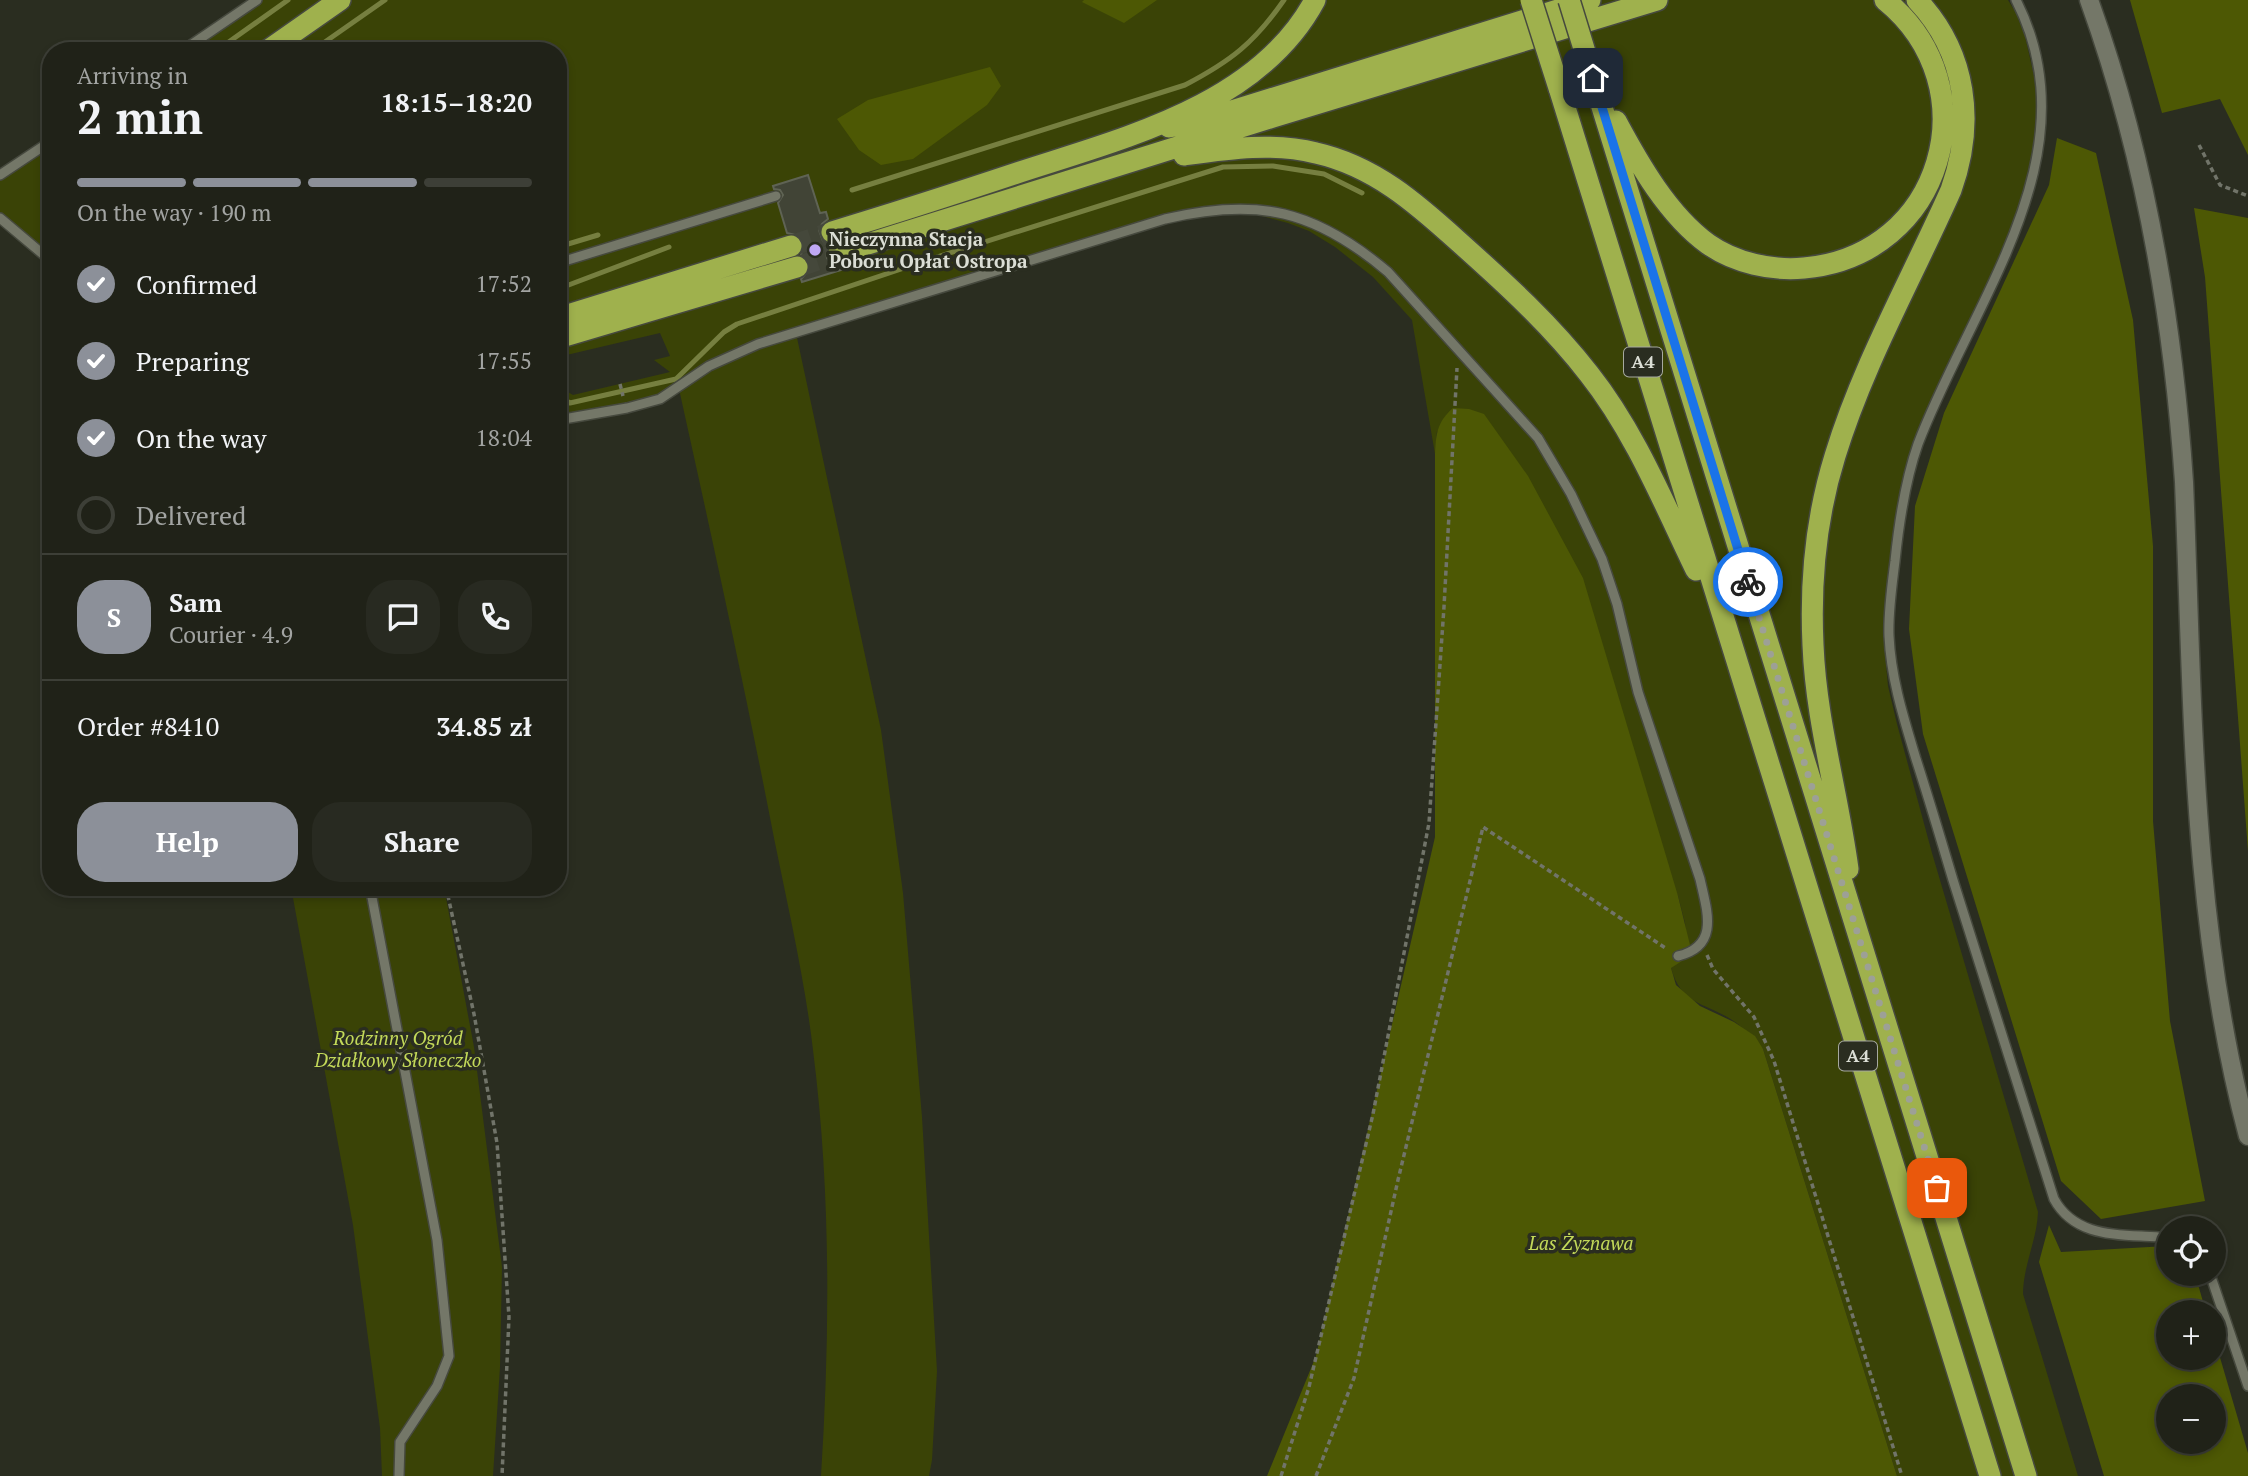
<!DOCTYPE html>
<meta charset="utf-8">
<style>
:root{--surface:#202218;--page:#282a21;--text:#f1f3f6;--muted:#a2a4a2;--line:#3d3f37;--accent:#8c9099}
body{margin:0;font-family:"PT Serif",serif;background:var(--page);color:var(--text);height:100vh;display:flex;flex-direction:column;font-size:26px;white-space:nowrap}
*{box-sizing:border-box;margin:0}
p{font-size:23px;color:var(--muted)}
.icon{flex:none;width:38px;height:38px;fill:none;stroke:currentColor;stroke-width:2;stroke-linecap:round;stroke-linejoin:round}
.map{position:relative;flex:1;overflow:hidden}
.sheet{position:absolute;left:42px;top:42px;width:525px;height:854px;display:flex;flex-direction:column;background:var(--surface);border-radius:28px;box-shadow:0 4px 10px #0003,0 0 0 2px var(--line)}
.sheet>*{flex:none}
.controls{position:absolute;left:2156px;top:1216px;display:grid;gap:14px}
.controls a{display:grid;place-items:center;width:70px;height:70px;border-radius:50%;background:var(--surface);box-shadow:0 4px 10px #0003,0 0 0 2px var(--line);font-size:35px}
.pin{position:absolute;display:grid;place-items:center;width:60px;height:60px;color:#fff;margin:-30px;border-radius:14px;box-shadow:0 4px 10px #0006}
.courier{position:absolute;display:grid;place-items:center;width:70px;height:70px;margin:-35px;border:5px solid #1a73e8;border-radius:50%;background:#fff;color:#222;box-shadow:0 2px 9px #0007}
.overview em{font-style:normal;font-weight:700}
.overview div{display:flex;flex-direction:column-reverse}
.overview{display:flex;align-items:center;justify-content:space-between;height:119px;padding:0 35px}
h1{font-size:46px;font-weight:700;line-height:52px}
.bar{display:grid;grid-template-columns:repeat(4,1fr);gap:10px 7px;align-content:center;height:84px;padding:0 35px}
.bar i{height:9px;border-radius:5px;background:var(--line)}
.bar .selected{background:var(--accent)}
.bar p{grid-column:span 4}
.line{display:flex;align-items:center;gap:18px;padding:0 35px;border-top:2px solid var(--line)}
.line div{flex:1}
.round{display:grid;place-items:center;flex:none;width:74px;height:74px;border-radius:28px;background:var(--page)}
ol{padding:0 35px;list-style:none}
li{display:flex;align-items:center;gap:21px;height:77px}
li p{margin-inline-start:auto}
li .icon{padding:7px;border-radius:50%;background:var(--accent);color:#fff;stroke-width:4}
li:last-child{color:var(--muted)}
li i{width:38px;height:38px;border:4px solid var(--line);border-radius:50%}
.action{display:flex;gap:14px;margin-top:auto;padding:14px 35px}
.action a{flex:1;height:80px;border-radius:28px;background:var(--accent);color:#fff;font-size:28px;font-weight:700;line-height:80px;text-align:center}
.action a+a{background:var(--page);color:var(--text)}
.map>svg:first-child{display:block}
</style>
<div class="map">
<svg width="2248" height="1476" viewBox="0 0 2248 1476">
<rect width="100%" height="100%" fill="#2a2d20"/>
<path fill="#3a4306" d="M257 0H2008L2016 13 2025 36 2034 76 2038 112 2027 196 1911 463 1886 602 1884 643 1888 686 1897 724 1932 853 2038 1212C2037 1240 2023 1266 2023 1294L2078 1476H1897L1763 1049C1754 1040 1745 1029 1735 1022 1707 1002 1682 1007 1671 968L1687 947 1685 923 1678 896 1437 431 1435 454 1412 320 1373 277 1335 247 1309 231 1288 223 1258 215H1181L796 333 881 730 903 893 922 1117 937 1371 932 1460 929 1476H821C830 1334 831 1192 813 1050 805 981 788 907 774 838 745 688 712 538 679 389L660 399 558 420V386L573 395 670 372 654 360 670 356 660 333 558 357V51H182Z
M51 141V261L0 218V175Z
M291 887H444L474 1047 502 1267 500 1367 493 1476H382L380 1428 353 1225Z"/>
<path fill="#4d5804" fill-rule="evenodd" d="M1084 0H1157L1124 23 1082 2Z
M2130 0H2248V155L2220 99 2162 113Z
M990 67 1001 86 987 105 913 159 881 165 859 150 837 119 868 100Z
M2057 138 2096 153 2133 320 2153 546V821L2170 1021 2205 1201 2101 1219 2061 1181 1923 734 1909 629 1915 506 1944 413 2049 185Z
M2194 208 2248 218V851L2205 277Z
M1453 408 1469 409 1484 414 1528 476 1583 578 1678 896 1690 945 1682 961 1671 968 1676 985 1700 1006 1734 1022 1755 1036 1763 1049 1897 1476H1267L1316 1356 1435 837V454C1436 434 1437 422 1453 408Z
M2049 1225 2061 1252 2167 1246 2168 1274H2195L2206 1312H2168V1358H2214V1337L2248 1453V1476H2104L2039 1262ZM2214 1396V1442H2168V1396Z"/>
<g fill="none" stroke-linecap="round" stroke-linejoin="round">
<path stroke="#767f40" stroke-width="5" d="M216 51 288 0
M312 51 385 0
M852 190 1185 85C1231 61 1254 43 1284 0
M558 247 598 235
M558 289 669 247
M558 396 570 403 676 379 724 332 737 324 940 256 1223 167 1273 166 1324 174 1362 193"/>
</g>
<path fill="#414436" stroke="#5f6354" stroke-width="2" d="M808 175 820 213 826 212 828 219 822 224 819 230 823 241 829 245 826 251 827 258 831 263 843 266 844 269 802 282 801 279 810 269 809 263 801 255 804 243 799 236 787 233 778 203 783 195 780 190 774 189 773 186Z"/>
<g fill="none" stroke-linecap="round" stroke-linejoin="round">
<path stroke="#45483b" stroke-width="21" stroke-dasharray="21 10" stroke-linecap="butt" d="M791 246 832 232
M797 267 839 253"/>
<g stroke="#46493e" stroke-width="12">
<path id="service" d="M2016 0C2095 155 1971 303 1918 444 1905 481 1899 522 1895 561 1892 585 1888 612 1889 636 1891 679 1904 719 1916 759 1929 799 1941 840 1953 880 1986 986 2020 1092 2054 1199 2072 1232 2107 1235 2141 1236 2150 1237 2160 1236 2168 1239
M182 51 257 0
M0 175 51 141
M0 218 51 261
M558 263 776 196
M558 420 627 408 660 399 709 366 758 344 1165 219C1258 197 1315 210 1388 272L1538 438 1571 494 1602 559 1617 604 1638 692 1700 879C1707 911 1720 946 1678 956
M370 887 437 1240 449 1356 437 1386 400 1442 399 1476
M2210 1274 2248 1386"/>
</g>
<g stroke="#46493e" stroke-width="21">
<path id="secondary" d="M2089 0C2145 155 2173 318 2184 482 2193 701 2191 923 2248 1136"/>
</g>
<g stroke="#46493e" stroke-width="24">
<path id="motorway" d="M267 51 340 0
M1593 78 2026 1476
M1559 88 1990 1476
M1616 121C1639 164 1668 215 1708 244 1735 263 1772 271 1804 268 1943 256 1992 87 1885 0
M1169 127 1193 123 1590 0
M1184 155C1227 149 1273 142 1316 153 1374 166 1416 203 1459 242 1505 283 1551 325 1589 374 1635 432 1664 504 1696 570
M832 232C895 213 957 193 1020 172 1124 138 1259 105 1315 0
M839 253 1273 117 1657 0
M558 318 791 246
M558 338 797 267
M1848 869C1838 794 1816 721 1813 645 1810 581 1816 517 1835 456 1863 364 1912 278 1951 190 1975 123 1967 53 1917 0"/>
</g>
<path stroke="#717469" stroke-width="3.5" stroke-dasharray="5 3.5" stroke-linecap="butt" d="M2199 145 2220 185 2248 196
M620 384 623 396
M446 887 474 1014 497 1143 509 1317 502 1476
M1707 955 1713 969 1754 1017 1774 1061 1902 1476
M1281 1476 1309 1387 1373 1114 1429 823 1444 607 1457 368
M1316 1476 1354 1378 1398 1180 1483 827 1667 949"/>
<use href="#service" stroke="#747768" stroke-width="9"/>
<use href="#secondary" stroke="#747768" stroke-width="18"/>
<use href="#motorway" stroke="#9fb14d" stroke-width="21"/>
<g stroke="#46493e" stroke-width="24" stroke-linecap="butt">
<path id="motorway-bridge" d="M1531 0 1559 88
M1569 0 1593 78"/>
</g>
<use href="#motorway-bridge" stroke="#9fb14d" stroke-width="21"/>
</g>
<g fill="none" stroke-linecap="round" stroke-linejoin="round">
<path stroke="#9da096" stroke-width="7" stroke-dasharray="0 12.6" d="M1748 582 1937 1188"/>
<path stroke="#1a73e8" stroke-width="9" d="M1593 78 1748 582"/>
</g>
<circle fill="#c0a8f4" stroke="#2a2d20" stroke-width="2.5" cx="815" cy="250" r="7"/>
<g text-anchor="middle" stroke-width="7" stroke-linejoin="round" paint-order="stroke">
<g fill="#2a2d20" stroke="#a6a99f" stroke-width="2">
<rect x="1624" y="347.5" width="38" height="29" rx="5"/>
<rect x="1839" y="1041.5" width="38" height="29" rx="5"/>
</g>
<g font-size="18" font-weight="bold" fill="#dbded5">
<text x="1643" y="368">A4</text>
<text x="1858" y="1062">A4</text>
</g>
<g font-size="19" font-weight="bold" fill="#dbded5" stroke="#2a2d20" text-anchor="start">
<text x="829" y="246">Nieczynna Stacja<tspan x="829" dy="22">Poboru Opłat Ostropa</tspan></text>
</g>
<g font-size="19" font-style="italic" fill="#c3d959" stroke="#2a2d20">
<text x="398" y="1045">Rodzinny Ogród<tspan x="398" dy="22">Działkowy Słoneczko</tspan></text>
<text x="1581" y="1250">Las Żyznawa</text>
</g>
</g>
</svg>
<div class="controls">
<a><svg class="icon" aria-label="locate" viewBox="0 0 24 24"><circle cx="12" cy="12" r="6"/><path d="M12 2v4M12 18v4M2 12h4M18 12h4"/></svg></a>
<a>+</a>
<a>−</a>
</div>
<div class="pin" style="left:1937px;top:1188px;background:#ea580c"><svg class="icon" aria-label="bag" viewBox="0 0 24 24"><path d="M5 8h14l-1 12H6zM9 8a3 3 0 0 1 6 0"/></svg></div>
<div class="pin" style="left:1593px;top:78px;background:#1f2937"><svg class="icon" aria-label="home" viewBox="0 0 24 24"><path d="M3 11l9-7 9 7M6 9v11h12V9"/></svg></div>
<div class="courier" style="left:1748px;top:582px"><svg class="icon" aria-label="bike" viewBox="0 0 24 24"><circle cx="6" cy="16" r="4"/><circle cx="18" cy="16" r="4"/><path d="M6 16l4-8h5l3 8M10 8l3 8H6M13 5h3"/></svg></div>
<section class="sheet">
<div class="overview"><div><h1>2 min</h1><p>Arriving in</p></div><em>18:15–18:20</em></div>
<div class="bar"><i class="selected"></i><i class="selected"></i><i class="selected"></i><i></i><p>On the way · 190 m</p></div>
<ol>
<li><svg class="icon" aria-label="check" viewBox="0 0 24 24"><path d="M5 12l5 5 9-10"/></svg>Confirmed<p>17:52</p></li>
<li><svg class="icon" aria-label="check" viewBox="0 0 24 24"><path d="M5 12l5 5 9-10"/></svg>Preparing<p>17:55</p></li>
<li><svg class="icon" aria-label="check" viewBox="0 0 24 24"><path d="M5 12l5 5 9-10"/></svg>On the way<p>18:04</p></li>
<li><i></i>Delivered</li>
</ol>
<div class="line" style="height:126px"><b class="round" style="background:var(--accent);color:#fff">S</b><div><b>Sam</b><p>Courier · 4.9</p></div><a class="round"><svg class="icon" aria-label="chat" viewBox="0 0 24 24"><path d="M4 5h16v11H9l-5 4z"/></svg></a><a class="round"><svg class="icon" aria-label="phone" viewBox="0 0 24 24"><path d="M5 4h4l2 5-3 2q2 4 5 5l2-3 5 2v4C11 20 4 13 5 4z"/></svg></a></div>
<div class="line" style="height:91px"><div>Order #8410</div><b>34.85 zł</b></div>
<div class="action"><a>Help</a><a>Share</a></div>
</section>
</div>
